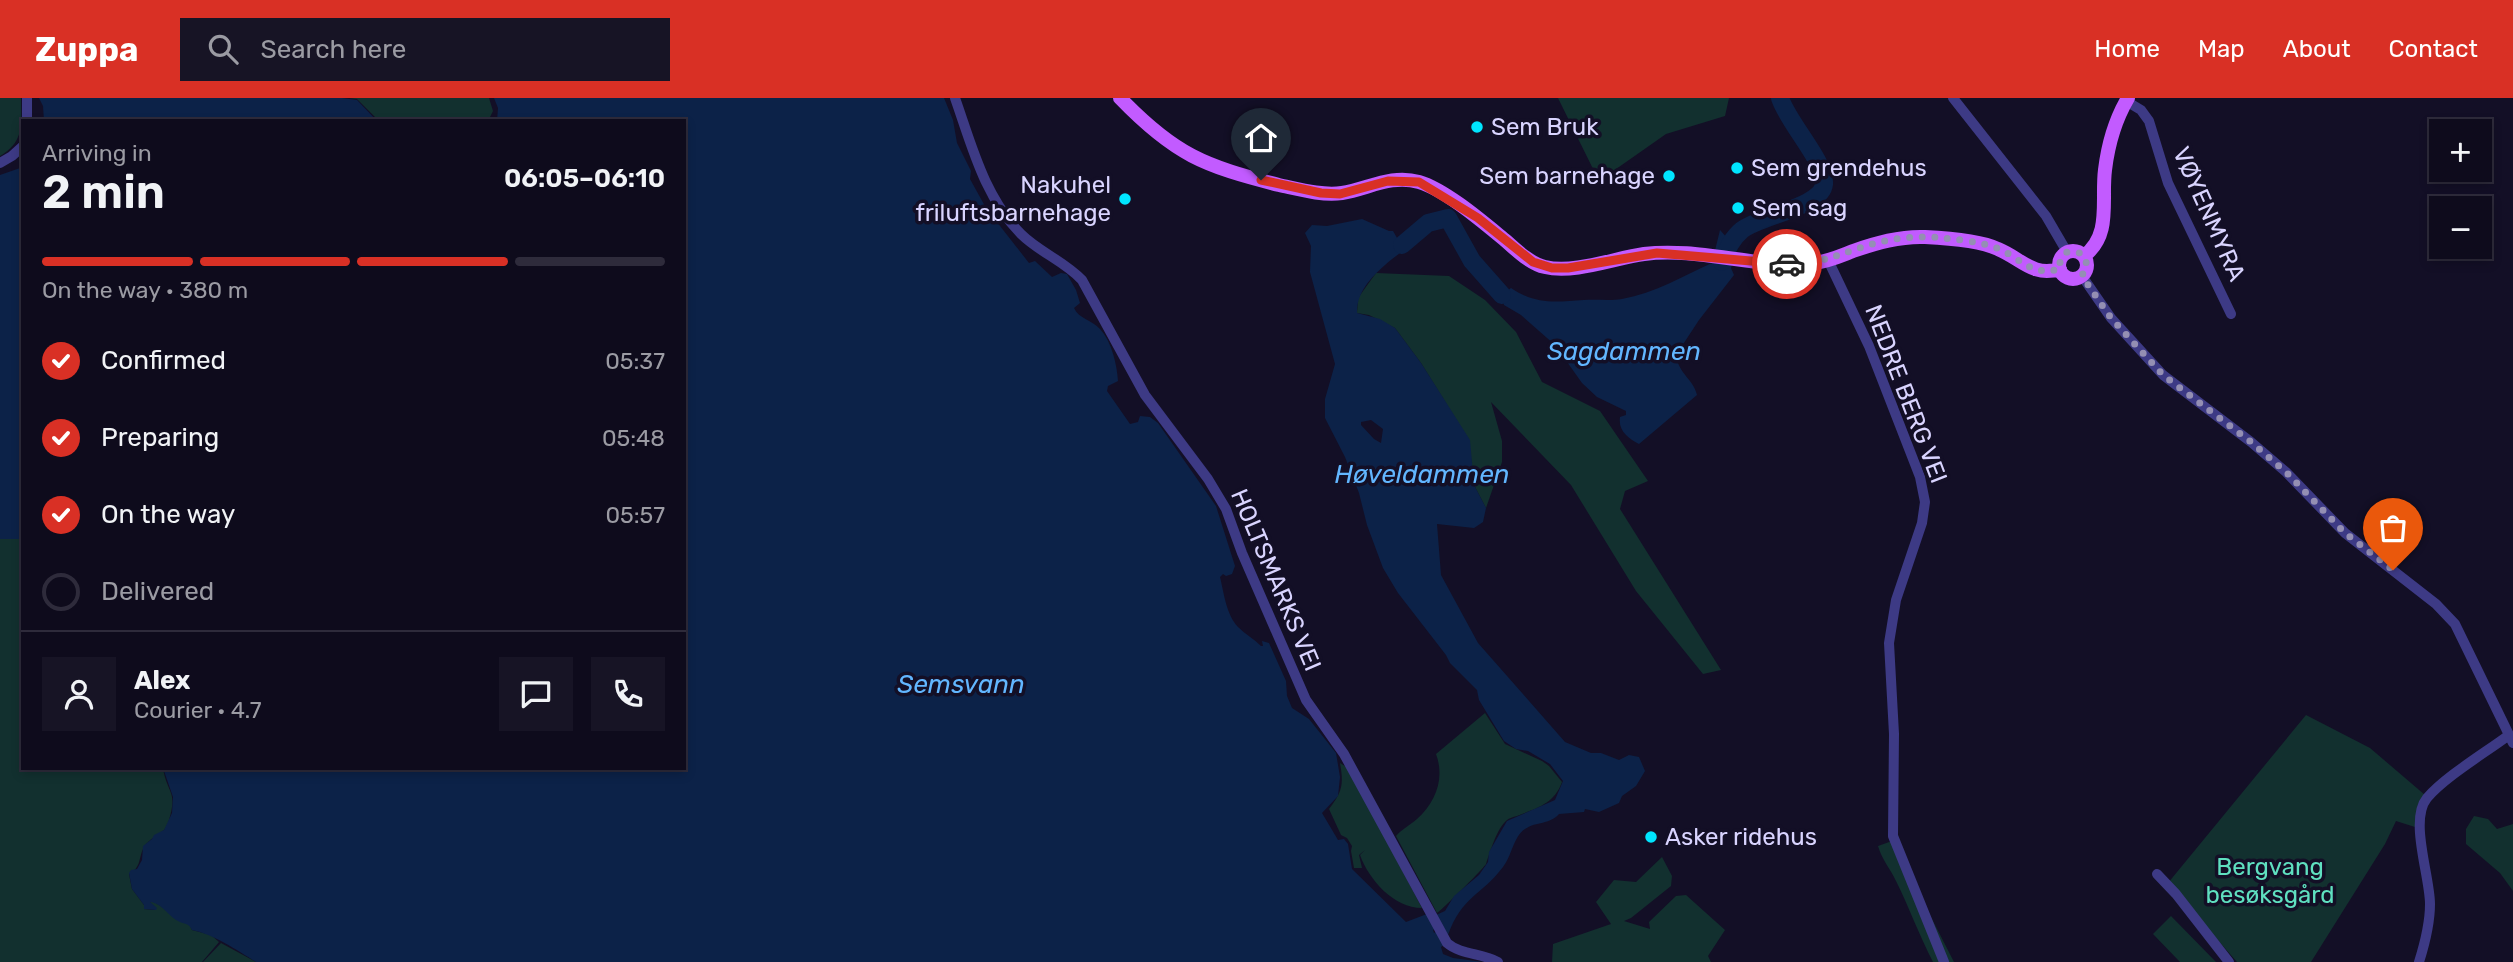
<!DOCTYPE html>
<meta charset="utf-8">
<style>
:root{--surface:#0e0b1c;--page:#171425;--text:#f1f3f6;--muted:#9b9ba3;--line:#2e2b3b;--accent:#d93025}
body{margin:0;font-family:Rubik,sans-serif;background:var(--page);color:var(--text);height:100vh;display:flex;flex-direction:column;font-size:26px;white-space:nowrap}
*{box-sizing:border-box;margin:0}
p{font-size:23px;color:var(--muted)}
.icon{flex:none;width:38px;height:38px;fill:none;stroke:currentColor;stroke-width:2;stroke-linecap:round;stroke-linejoin:round}
.map{position:relative;flex:1;overflow:hidden}
.side{position:absolute;left:21px;top:21px;width:665px;height:651px;display:flex;flex-direction:column;background:var(--surface);border-radius:0px;box-shadow:0 4px 10px #0003,0 0 0 2px var(--line)}
.side>*{flex:none}
.tools{position:absolute;left:2429px;top:21px;display:grid;gap:14px}
.tools a{display:grid;place-items:center;width:63px;height:63px;border-radius:0px;background:var(--surface);box-shadow:0 4px 10px #0003,0 0 0 2px var(--line);font-size:35px}
.pin{position:absolute;display:grid;place-items:center;width:60px;height:60px;color:#fff;margin:-72px -30px;border-radius:50% 50% 50% 0;rotate:-45deg;box-shadow:0 0 7px #0007}
.pin .icon{rotate:45deg}
.courier{position:absolute;display:grid;place-items:center;width:70px;height:70px;margin:-35px;border:5px solid #d93025;border-radius:50%;background:#fff;color:#222;box-shadow:0 2px 9px #0007}
.head em{font-style:normal;font-weight:600}
.head div{display:flex;flex-direction:column-reverse}
.head{display:flex;align-items:center;justify-content:space-between;height:119px;padding:0 21px}
h1{font-size:46px;font-weight:600;line-height:52px}
.bar{display:grid;grid-template-columns:repeat(4,1fr);gap:10px 7px;align-content:center;height:84px;padding:0 21px}
.bar i{height:9px;border-radius:5px;background:var(--line)}
.bar .selected{background:var(--accent)}
.bar p{grid-column:span 4}
.line{display:flex;align-items:center;gap:18px;padding:0 21px;border-top:2px solid var(--line)}
.line div{flex:1}
.round{display:grid;place-items:center;flex:none;width:74px;height:74px;border-radius:0px;background:var(--page)}
ol{padding:0 21px;list-style:none}
li{display:flex;align-items:center;gap:21px;height:77px}
li p{margin-inline-start:auto}
li .icon{padding:7px;border-radius:50%;background:var(--accent);color:#fff;stroke-width:4}
li:last-child{color:var(--muted)}
li i{width:38px;height:38px;border:4px solid var(--line);border-radius:50%}
header{display:flex;align-items:center;gap:42px;box-sizing:border-box;height:98px;padding:0 35px;background:var(--accent);color:#fff}
header strong{font-size:33px}
nav{display:flex;gap:38px;margin-inline-start:auto;font-size:24px}
.search{width:490px;height:63px;background:var(--page);display:flex;align-items:center;gap:18px;box-sizing:border-box;padding:0 24px;border-radius:0px;color:var(--muted);font-size:26px}
.map>svg:first-child{display:block}
</style>
<header>
<strong>Zuppa</strong>
<div class="search"><svg class="icon" aria-label="search" viewBox="0 0 24 24"><circle cx="10" cy="10" r="6"/><path d="M15 15l6 6"/></svg>Search here</div>
<nav><a>Home</a><a>Map</a><a>About</a><a>Contact</a></nav>
</header>
<div class="map">
<svg width="2513" height="864" viewBox="0 0 2513 864">
<rect width="100%" height="100%" fill="#130f26"/>
<path fill="#12302f" d="M0 0H21C21 26 25 43 0 58Z
M349 0H489L493 13 488 23H379L357 1Z
M1558 0H1729L1725 18 1666 36 1599 83Z
M1376 175 1449 178 1485 202 1516 234 1542 284 1600 313 1648 383 1625 393 1620 411 1721 572 1703 576 1636 493 1571 387 1491 304 1502 343V364L1486 410 1474 387 1469 342 1421 265 1395 230 1369 217 1357 215 1358 200Z
M13 440 23 441V670H163C167 696 178 692 169 722 168 725 167 729 164 732 158 737 149 741 144 749 138 760 142 769 129 776L132 791 144 807V811L155 812 150 804 153 803 190 827 192 832 211 837 219 844 202 864H0V441Z
M1485 615 1505 646 1542 663 1549 668 1562 684C1554 706 1537 710 1517 718 1513 719 1509 720 1507 722 1497 730 1490 754 1486 766 1484 770 1440 814 1437 815L1396 738C1402 731 1410 727 1417 721 1436 704 1445 680 1436 656Z
M2306 617 2370 650 2425 697 2415 729 2396 723 2385 746 2311 864H2237L2168 785Z
M1340 665 1348 670 1422 810C1394 810 1369 782 1360 757L1365 752 1359 757 1362 770H1354L1351 753 1352 748 1347 740 1341 737 1329 711C1342 694 1344 687 1340 665Z
M2474 718 2488 721 2497 731 2513 726V793L2500 775 2466 746V731Z
M1892 743 1954 864H1933C1919 837 1909 809 1896 783 1890 770 1882 762 1878 748Z
M1662 759 1672 778 1671 788 1631 820 1624 823 1650 831 1649 824 1676 798 1686 797 1725 832 1708 858 1711 864H1552L1553 846 1611 826 1596 804 1614 782 1636 784Z
M2171 818 2216 864H2180L2153 836Z
M221 845 256 864H203Z"/>
<path fill="#0c2248" fill-rule="evenodd" d="M39 0H342L357 2 377 23H44L43 8Z
M494 0H944L953 22 957 45 971 73 970 81 986 110 1029 165 1035 163 1052 179 1061 175 1067 176 1076 192 1080 205 1074 210C1079 221 1092 222 1100 231 1112 244 1117 267 1118 283L1108 288 1107 293 1130 326 1138 324 1140 318 1150 319 1158 325 1216 408 1235 468 1232 476 1226 478 1223 476 1220 479C1224 495 1226 516 1238 529 1245 536 1254 541 1261 548H1263L1262 543 1269 545 1286 583 1287 598 1292 610 1309 621 1336 655 1340 679 1338 698 1322 715 1338 742 1344 741 1348 746 1352 771 1406 824 1427 816 1436 830 1433 832 1434 835 1437 833 1445 846 1441 849 1443 856 1453 860 1483 864H256C237 852 213 836 192 832 188 824 185 827 178 823 168 818 162 805 150 804L157 810 156 812 144 811V807L132 791 129 775 131 772 137 771 142 762 143 748 152 741 154 737 164 732 172 715 173 699 163 670H684V23H497L498 10Z
M23 69V441H0V77Z
M1362 121 1389 133H1393L1404 152C1384 167 1356 188 1357 215L1380 221 1395 230 1421 265 1470 342 1474 387 1486 410 1483 424 1474 430 1437 426 1441 477 1478 545 1565 644 1591 655H1601L1619 662 1629 657 1639 659 1645 673 1636 688 1622 698 1619 705 1599 714 1585 711 1584 714 1559 716C1549 727 1537 723 1525 731 1513 739 1512 758 1503 769 1481 798 1462 798 1448 837L1436 817 1445 813 1454 798 1479 777 1488 764 1489 754 1507 723 1555 702 1563 683 1550 666 1528 653 1516 651 1504 643 1479 602 1477 592 1450 565 1446 557 1398 495 1383 470 1367 427 1359 395 1345 359 1325 320V301L1335 266 1310 174 1311 148 1305 135 1312 127 1327 128ZM1371 322 1383 331 1381 345 1374 341 1361 327V324Z
M1720 132 1737 151 1731 170 1734 177 1699 222 1676 257C1679 277 1693 280 1697 297L1639 346C1628 340 1618 333 1620 319L1626 317V313L1597 299 1582 285 1555 247 1521 217 1504 207 1502 197 1511 190C1536 207 1555 204 1584 202 1596 201 1610 203 1622 201 1655 195 1683 178 1712 165Z"/>
<g fill="none" stroke-linecap="round" stroke-linejoin="round">
<path stroke="#0c2248" stroke-width="18" d="M1402 147 1428 125 1448 120 1472 163 1502 197
M1722 164C1727 152 1731 141 1742 132 1759 118 1822 109 1824 86 1826 64 1788 25 1780 0"/>
<path stroke="#3d3a85" stroke-width="10" d="M955 0C972 48 984 98 1021 136 1039 154 1064 163 1082 182L1145 297 1208 381 1226 411 1242 455 1306 602 1344 656 1447 845C1461 857 1482 855 1498 864
M1953 0 2046 118 2067 154
M2126 3 2141 12 2149 23 2168 85 2231 216
M27 23V0
M0 65 12 58 23 48
M1828 162 1869 248 1920 379 1925 404 1922 425 1896 502 1889 545 1894 636 1893 738 1944 864
M2082 178 2111 220 2163 277 2251 344 2286 374 2345 435 2436 506 2455 526 2513 645
M2157 776 2176 796 2229 864
M2419 864C2425 845 2430 825 2430 806 2430 778 2409 722 2427 700 2446 678 2485 655 2509 637"/>
<path stroke="#c25bff" stroke-width="14" d="M1120 0C1175 57 1204 68 1279 87 1298 91 1322 98 1342 95 1368 91 1391 76 1419 84 1446 92 1484 125 1506 143 1517 153 1531 166 1545 169 1574 176 1615 160 1644 156 1700 149 1756 171 1813 165 1827 164 1840 158 1853 153 1876 145 1900 138 1925 139 1946 140 1979 142 1998 151 2022 161 2032 179 2060 171
M2059 167a14 14 0 1 1 28 0a14 14 0 1 1-28 0Z
M2084 158C2112 137 2101 103 2105 72 2108 47 2115 22 2128 0"/>
</g>
<g fill="none" stroke-linecap="round" stroke-linejoin="round">
<path stroke="#948fb3" stroke-width="7" stroke-dasharray="0 12.6" d="M1787 166C1825 166 1845 153 1880 144 1901 139 1923 138 1944 140 1961 142 1981 144 1997 150 2021 160 2031 179 2060 171V163L2067 154 2081 155 2087 166 2082 178 2111 220 2163 277 2251 344 2286 374 2345 435 2393 472"/>
<path stroke="#d93025" stroke-width="9" d="M1261 82 1321 95 1340 96 1388 83 1419 84 1478 120 1533 164 1552 170H1568L1657 155 1787 166"/>
</g>
<g fill="#00e5ff" stroke="#130f26" stroke-width="2.5">
<circle cx="1477" cy="29" r="7"/>
<circle cx="1737" cy="70" r="7"/>
<circle cx="1669" cy="78" r="7"/>
<circle cx="1125" cy="101" r="7"/>
<circle cx="1738" cy="110" r="7"/>
<circle cx="1651" cy="739" r="7"/>
</g>
<g text-anchor="middle" stroke-width="7" stroke-linejoin="round" paint-order="stroke">
<g font-size="24" fill="#d9d4ff" stroke="#130f26" text-anchor="start">
<text x="1491" y="37">Sem Bruk</text>
<text x="1751" y="78">Sem grendehus</text>
<text x="1655" y="86" text-anchor="end">Sem barnehage</text>
<text x="1111" y="95" text-anchor="end">Nakuhel<tspan x="1111" dy="28">friluftsbarnehage</tspan></text>
<text x="1752" y="118">Sem sag</text>
<text x="1665" y="747">Asker ridehus</text>
</g>
<g font-size="24" fill="#d9d4ff" stroke="#130f26">
<text transform="translate(2209 116) rotate(66)" y="8">VØYENMYRA</text>
<text transform="translate(1906 296) rotate(69)" y="8">NEDRE BERG VEI</text>
<text transform="translate(1276 482) rotate(67)" y="8">HOLTSMARKS VEI</text>
</g>
<g font-size="24" fill="#5fe0c0" stroke="#130f26">
<text x="2270" y="777">Bergvang<tspan x="2270" dy="28">besøksgård</tspan></text>
</g>
<g font-size="26" font-style="italic" fill="#62b6ff" stroke="#130f26">
<text x="1624" y="262">Sagdammen</text>
<text x="1422" y="385">Høveldammen</text>
<text x="961" y="595">Semsvann</text>
</g>
</g>
</svg>
<div class="tools">
<a>+</a>
<a>−</a>
</div>
<div class="pin" style="left:2393px;top:472px;background:#ea580c"><svg class="icon" aria-label="bag" viewBox="0 0 24 24"><path d="M5 8h14l-1 12H6zM9 8a3 3 0 0 1 6 0"/></svg></div>
<div class="pin" style="left:1261px;top:82px;background:#1f2937"><svg class="icon" aria-label="home" viewBox="0 0 24 24"><path d="M3 11l9-7 9 7M6 9v11h12V9"/></svg></div>
<div class="courier" style="left:1787px;top:166px"><svg class="icon" aria-label="car" viewBox="0 0 24 24"><path d="M5 17H2v-5l4-1 3-4h7l3 4 3 1v5h-3M9 17h6M6 11h13"/><circle cx="7" cy="17" r="2"/><circle cx="17" cy="17" r="2"/></svg></div>
<section class="side">
<div class="head"><div><h1>2 min</h1><p>Arriving in</p></div><em>06:05–06:10</em></div>
<div class="bar"><i class="selected"></i><i class="selected"></i><i class="selected"></i><i></i><p>On the way · 380 m</p></div>
<ol>
<li><svg class="icon" aria-label="check" viewBox="0 0 24 24"><path d="M5 12l5 5 9-10"/></svg>Confirmed<p>05:37</p></li>
<li><svg class="icon" aria-label="check" viewBox="0 0 24 24"><path d="M5 12l5 5 9-10"/></svg>Preparing<p>05:48</p></li>
<li><svg class="icon" aria-label="check" viewBox="0 0 24 24"><path d="M5 12l5 5 9-10"/></svg>On the way<p>05:57</p></li>
<li><i></i>Delivered</li>
</ol>
<div class="line" style="height:126px"><a class="round"><svg class="icon" aria-label="person" viewBox="0 0 24 24"><circle cx="12" cy="8" r="4"/><path d="M4 21q1-7 8-7t8 7"/></svg></a><div><b>Alex</b><p>Courier · 4.7</p></div><a class="round"><svg class="icon" aria-label="chat" viewBox="0 0 24 24"><path d="M4 5h16v11H9l-5 4z"/></svg></a><a class="round"><svg class="icon" aria-label="phone" viewBox="0 0 24 24"><path d="M5 4h4l2 5-3 2q2 4 5 5l2-3 5 2v4C11 20 4 13 5 4z"/></svg></a></div>
</section>
</div>
